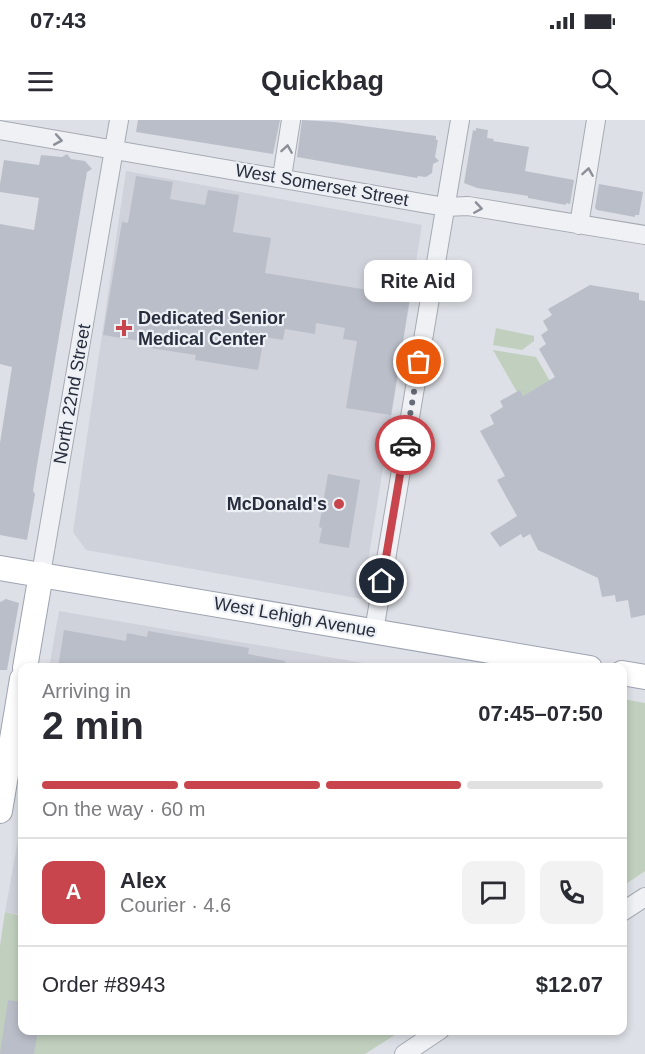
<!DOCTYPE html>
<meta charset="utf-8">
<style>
:root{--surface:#fff;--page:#f2f2f3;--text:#2b2b33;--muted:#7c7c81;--line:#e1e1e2;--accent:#c8454d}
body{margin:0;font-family:Helvetica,sans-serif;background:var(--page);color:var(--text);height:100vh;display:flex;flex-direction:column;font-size:22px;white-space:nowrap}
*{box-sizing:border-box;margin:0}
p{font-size:20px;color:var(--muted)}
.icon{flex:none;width:33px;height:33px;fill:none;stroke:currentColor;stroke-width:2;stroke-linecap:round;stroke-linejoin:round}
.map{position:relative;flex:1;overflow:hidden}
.drawer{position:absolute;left:18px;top:543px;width:609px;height:372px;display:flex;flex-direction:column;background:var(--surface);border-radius:12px;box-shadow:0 3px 9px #0003}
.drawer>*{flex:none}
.pin{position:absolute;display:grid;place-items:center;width:51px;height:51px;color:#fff;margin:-26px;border:3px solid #fff;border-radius:50%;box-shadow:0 2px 6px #0007}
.courier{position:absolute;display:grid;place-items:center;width:60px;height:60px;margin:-30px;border:4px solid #c8454d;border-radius:50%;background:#fff;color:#222;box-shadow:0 2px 8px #0007}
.bubble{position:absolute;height:42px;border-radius:12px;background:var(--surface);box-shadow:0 3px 9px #0003;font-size:20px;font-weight:600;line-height:42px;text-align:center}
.summary em{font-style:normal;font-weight:600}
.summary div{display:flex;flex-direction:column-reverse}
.summary{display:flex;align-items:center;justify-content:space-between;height:102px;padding:0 24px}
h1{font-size:39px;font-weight:600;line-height:45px}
.bar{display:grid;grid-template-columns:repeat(4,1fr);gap:9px 6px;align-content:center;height:72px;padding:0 24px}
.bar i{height:8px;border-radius:4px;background:var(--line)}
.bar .current{background:var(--accent)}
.bar p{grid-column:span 4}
.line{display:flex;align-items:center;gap:15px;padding:0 24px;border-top:2px solid var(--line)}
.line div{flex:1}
.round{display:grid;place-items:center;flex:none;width:63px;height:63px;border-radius:12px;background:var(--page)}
.status{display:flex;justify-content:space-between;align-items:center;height:42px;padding:0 30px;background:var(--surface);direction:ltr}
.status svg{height:16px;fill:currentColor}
header{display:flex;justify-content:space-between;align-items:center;height:78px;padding:0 24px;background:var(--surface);font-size:27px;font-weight:600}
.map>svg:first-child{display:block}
</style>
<div class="status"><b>07:43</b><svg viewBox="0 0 49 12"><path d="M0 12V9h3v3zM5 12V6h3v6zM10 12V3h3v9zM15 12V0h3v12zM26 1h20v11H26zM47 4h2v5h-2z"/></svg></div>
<header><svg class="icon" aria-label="menu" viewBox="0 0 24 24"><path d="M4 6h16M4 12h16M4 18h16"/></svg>Quickbag<svg class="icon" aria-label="search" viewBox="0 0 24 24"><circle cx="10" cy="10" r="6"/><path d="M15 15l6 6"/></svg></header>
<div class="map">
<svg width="645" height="934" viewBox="0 0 645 934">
<rect width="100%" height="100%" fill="#dde0e6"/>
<path fill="#cfd2db" d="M126 51 422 105 362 479 86 430 73 412Z
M59 491 375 545V548H49Z
M22 697V795L5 792Z"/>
<path fill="#c1d0be" d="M496 208 534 216V221L522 230 493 225Z
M493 230 536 237 554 268H537L523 276 517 272Z
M623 579 645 583V751L623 766Z
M5 792 22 796V910L401 911 365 934H0V826Z"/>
<path fill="#babec9" d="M138 0H280L273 34 136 12Z
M302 0 335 2 436 16V20H438L435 37 439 41 433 44 432 53 426 57 418 56 417 58 297 37Z
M476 8 488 10 487 18 494 19 493 21 529 27 525 51 574 60 570 84 566 83V85L528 78V76L477 68 464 63 473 10 476 11Z
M67 34 71 39 85 41 92 49 87 52 83 75 36 351 33 371 35 374 27 420 0 415V323L12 247 0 244V104L34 110 39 78 0 72V64L4 40 39 45 41 35 62 37Z
M136 56 173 62 170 79 205 85 208 70 239 75 233 112 271 118 265 153 410 177 391 295 346 288 357 221 343 219 345 208 316 203 315 214 285 209 283 220 264 217 258 250 195 240 196 235 150 228 151 223 103 215 122 102 128 103Z
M599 64 643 72 639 95H635V97L597 90 595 88Z
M590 165 639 173V180L645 181V495L631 498 628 480 616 482 615 475 602 477 598 458 538 430 530 414 523 418 521 414 500 427 490 413 517 396 497 360 505 356 480 311 494 304 490 295 503 287 500 281 520 270 523 276 555 257 539 229 546 224 541 215 548 210 543 201 552 195 548 189Z
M328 354 360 360 349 428 319 423 322 408 319 407Z
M6 479 19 483 7 550H0V482Z
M64 510 126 521 127 513 147 517 148 511 249 528 248 534 285 541 284 548H58Z
M8 880 22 882V910H38L34 934H0Z"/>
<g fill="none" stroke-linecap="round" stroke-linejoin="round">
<g stroke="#a6aab3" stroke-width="20">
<path id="minor" d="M0 10 445 87 468 86 645 115
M282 57 291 0
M579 105 596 0
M41 454 119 0
M374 511 460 0
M622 792 645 777
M404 934 440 910"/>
</g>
<g stroke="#9da3b1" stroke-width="26">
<path id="major" d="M0 448 590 548
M25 548 41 454
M622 553 645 557
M0 691 22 559"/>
</g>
<use href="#minor" stroke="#eff1f5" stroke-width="18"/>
<use href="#major" stroke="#fff" stroke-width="24"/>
</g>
<defs><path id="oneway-chevron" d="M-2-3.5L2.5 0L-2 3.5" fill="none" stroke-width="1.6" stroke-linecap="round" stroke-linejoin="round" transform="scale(1.5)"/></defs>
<g stroke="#8b8f98">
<use href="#oneway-chevron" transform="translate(58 20) rotate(10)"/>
<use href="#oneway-chevron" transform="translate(287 29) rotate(-81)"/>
<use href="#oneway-chevron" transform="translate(588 52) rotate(-81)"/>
<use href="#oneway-chevron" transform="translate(478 88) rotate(9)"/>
</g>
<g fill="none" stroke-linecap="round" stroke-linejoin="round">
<path stroke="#676c78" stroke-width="6" stroke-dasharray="0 10.8" d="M405 325 419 242"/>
<path stroke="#c8454d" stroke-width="8" d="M382 461 405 325"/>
</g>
<g fill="#c8454d" stroke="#eceff4" stroke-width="2">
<path d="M121 199h6v6h6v6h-6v6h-6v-6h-6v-6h6z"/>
<circle cx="339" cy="384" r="6"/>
</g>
<g text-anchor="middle" stroke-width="4.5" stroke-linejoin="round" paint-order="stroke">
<g font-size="18" fill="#272d3c" stroke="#eceff4">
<text transform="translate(322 65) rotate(10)" y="6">West Somerset Street</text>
<text transform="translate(72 274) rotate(-80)" y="6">North 22nd Street</text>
<text transform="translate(295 497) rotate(10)" y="6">West Lehigh Avenue</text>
</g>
<g font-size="18" font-weight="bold" fill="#272d3c" stroke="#eceff4" text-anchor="start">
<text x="138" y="204">Dedicated Senior<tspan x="138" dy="21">Medical Center</tspan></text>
<text x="327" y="390" text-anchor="end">McDonald's</text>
</g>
</g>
</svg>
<div class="pin" style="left:419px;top:242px;background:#ea580c"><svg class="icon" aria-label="bag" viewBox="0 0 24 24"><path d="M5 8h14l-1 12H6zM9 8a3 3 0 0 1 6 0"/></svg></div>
<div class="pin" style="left:382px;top:461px;background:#1f2937"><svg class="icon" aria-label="home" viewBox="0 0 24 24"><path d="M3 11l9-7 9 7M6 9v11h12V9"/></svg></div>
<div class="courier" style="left:405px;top:325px"><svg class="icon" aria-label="car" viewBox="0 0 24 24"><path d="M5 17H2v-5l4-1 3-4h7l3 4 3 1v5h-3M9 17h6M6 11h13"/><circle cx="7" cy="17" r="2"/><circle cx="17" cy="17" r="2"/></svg></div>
<div class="bubble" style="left:364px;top:140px;width:108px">Rite Aid</div>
<section class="drawer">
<div class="summary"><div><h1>2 min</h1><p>Arriving in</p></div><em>07:45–07:50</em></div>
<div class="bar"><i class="current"></i><i class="current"></i><i class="current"></i><i></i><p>On the way · 60 m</p></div>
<div class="line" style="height:108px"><b class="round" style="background:var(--accent);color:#fff">A</b><div><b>Alex</b><p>Courier · 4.6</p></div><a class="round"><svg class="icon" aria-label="chat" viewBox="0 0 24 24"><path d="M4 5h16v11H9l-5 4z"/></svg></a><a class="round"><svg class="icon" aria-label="phone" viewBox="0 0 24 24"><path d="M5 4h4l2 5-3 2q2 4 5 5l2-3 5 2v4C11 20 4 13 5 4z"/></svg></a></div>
<div class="line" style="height:78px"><div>Order #8943</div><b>$12.07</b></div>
</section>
</div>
